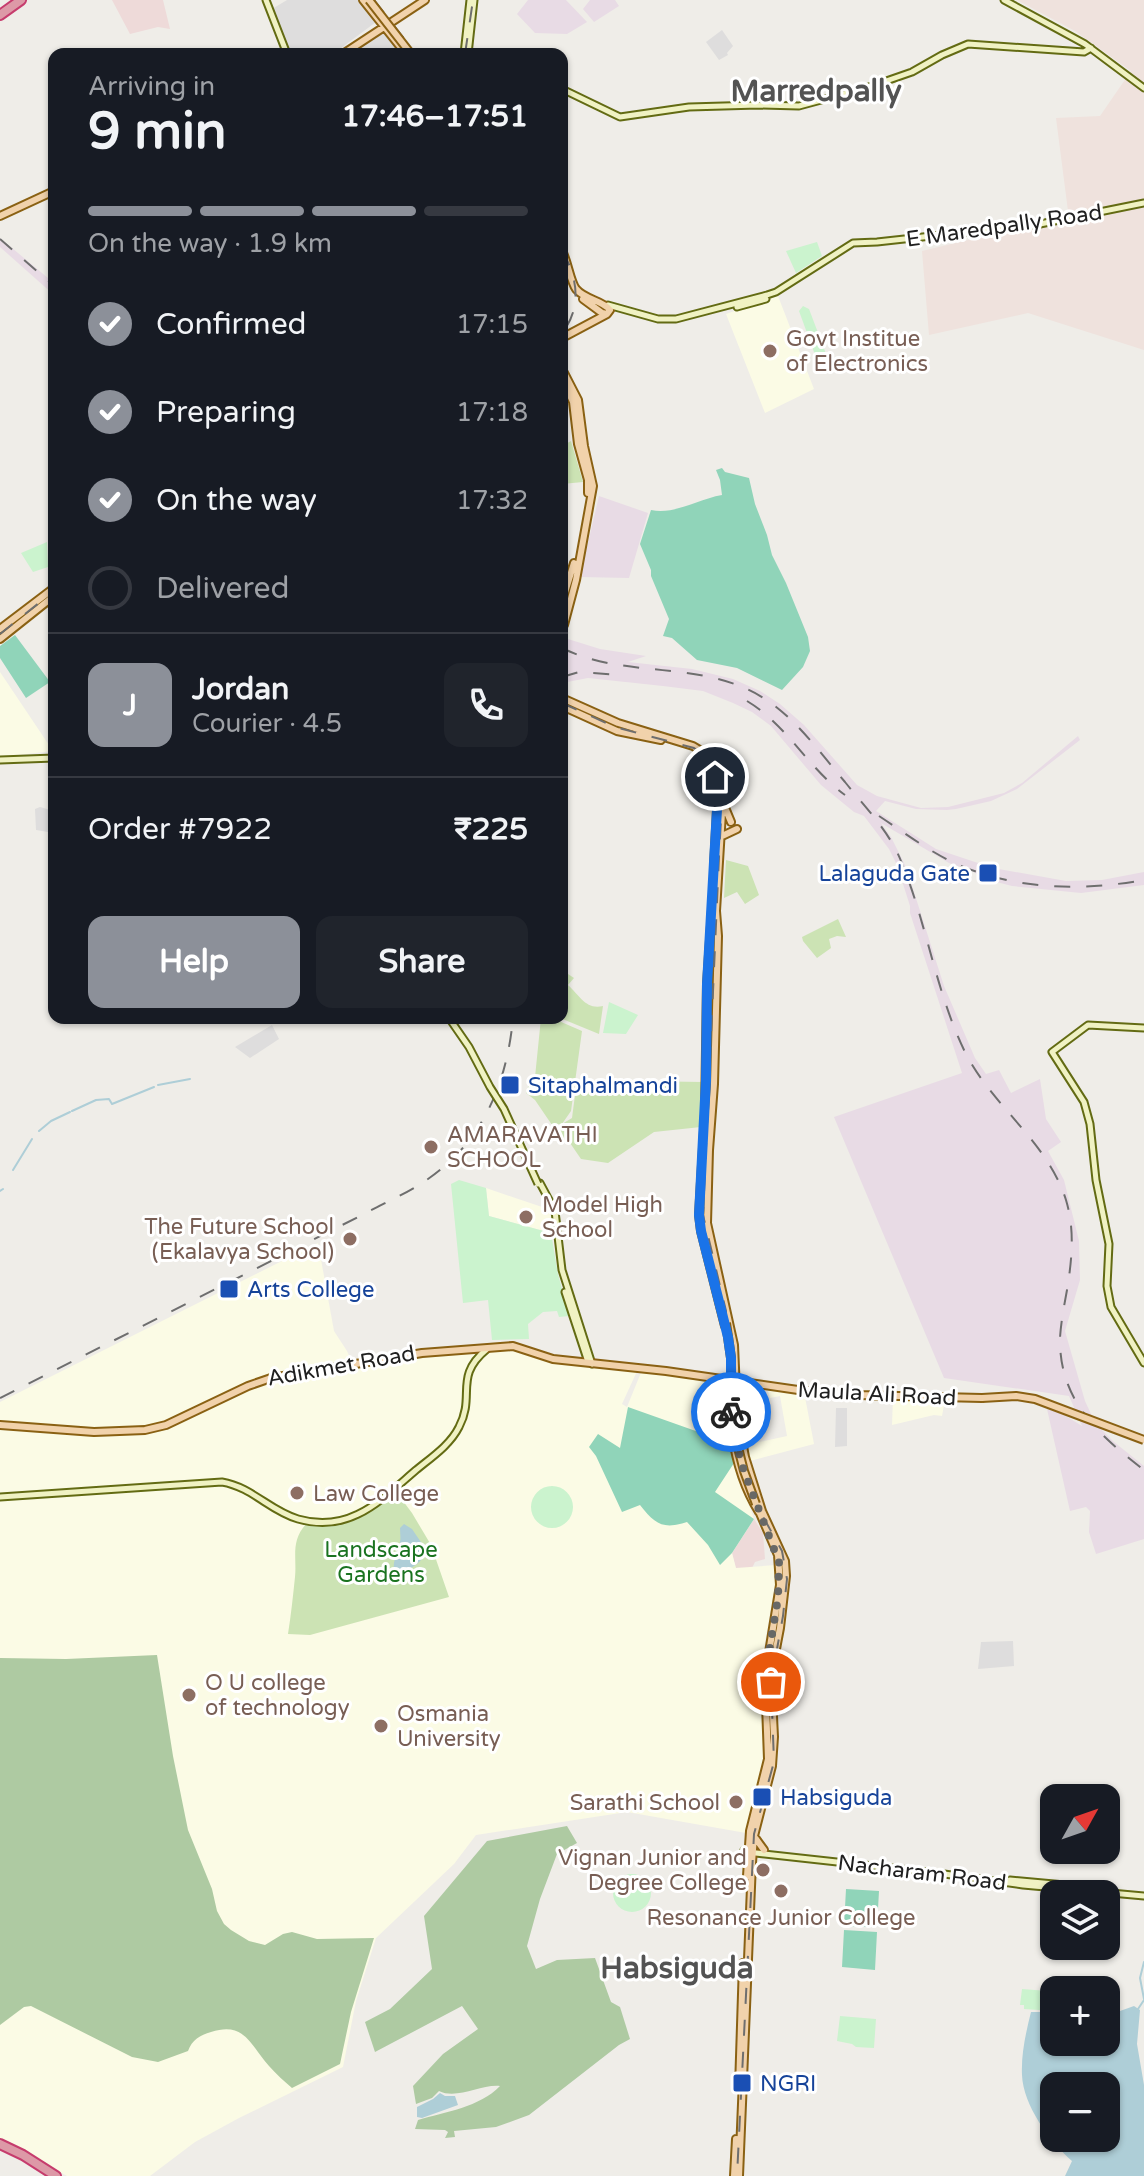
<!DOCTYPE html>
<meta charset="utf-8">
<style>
:root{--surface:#171b24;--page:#20242c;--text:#f1f3f6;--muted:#9ea1a6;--line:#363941;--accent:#8c9099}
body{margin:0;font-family:"Varela Round",sans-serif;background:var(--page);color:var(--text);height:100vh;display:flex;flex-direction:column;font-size:30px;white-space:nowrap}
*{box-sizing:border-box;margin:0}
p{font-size:26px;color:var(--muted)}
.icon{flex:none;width:44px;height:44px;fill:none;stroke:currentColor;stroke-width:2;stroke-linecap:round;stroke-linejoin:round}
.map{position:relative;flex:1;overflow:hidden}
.sheet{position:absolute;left:48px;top:48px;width:520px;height:976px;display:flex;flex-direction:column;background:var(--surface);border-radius:16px;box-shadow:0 2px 6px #0004}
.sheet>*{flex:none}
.needle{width:52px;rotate:50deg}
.controls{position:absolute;left:1040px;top:1784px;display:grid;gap:16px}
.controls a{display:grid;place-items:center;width:80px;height:80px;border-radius:16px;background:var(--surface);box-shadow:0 2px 6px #0004;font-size:40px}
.pin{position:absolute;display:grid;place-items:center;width:68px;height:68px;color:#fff;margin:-34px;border:4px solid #fff;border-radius:50%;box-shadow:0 2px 8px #0007}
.courier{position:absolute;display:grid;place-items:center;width:80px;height:80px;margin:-40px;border:6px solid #1a73e8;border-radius:50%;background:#fff;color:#222;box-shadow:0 2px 10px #0007}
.head em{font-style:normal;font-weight:800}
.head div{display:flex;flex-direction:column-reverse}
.head{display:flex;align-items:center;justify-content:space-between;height:136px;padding:0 40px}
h1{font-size:52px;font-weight:800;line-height:60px}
.bar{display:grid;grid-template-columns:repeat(4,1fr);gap:12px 8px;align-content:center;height:96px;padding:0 40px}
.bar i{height:10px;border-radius:6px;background:var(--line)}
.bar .on{background:var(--accent)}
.bar p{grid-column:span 4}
.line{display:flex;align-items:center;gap:20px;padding:0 40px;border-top:2px solid var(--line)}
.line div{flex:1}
.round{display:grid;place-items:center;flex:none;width:84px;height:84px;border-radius:16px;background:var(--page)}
ol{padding:0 40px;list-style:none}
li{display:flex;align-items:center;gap:24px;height:88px}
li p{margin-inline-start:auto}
li .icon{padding:8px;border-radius:50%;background:var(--accent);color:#fff;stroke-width:4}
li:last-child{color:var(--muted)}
li i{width:44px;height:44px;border:4px solid var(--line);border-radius:50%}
.cta{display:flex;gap:16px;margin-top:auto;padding:16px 40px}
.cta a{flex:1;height:92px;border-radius:16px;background:var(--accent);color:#fff;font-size:32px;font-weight:800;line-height:92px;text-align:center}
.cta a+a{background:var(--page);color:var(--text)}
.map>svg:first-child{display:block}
</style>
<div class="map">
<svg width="1144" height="2176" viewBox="0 0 1144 2176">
<rect width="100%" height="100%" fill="#efede8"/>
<path fill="#dedddd" d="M287 0H360L376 22 333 54H290L272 9Z
M722 30 733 46 727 53 728 55 719 60 706 42Z
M382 31 402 54H347Z
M40 807 54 811V833L36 830 35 809Z
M272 1025 279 1039 250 1058 235 1047Z
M836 1408H847V1446L835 1447Z
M1013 1641 1014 1666 978 1669 981 1642Z"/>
<path fill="#eedad9" d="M112 0H163L170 29 158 27 130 34Z
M754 1519 763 1533 765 1559 755 1562 752 1568 736 1569 732 1553Z"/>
<path fill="#e8dbe5" d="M528 0H566L587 22 567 34 535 33 517 14Z
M590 0H615L619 6 594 22 583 9Z
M0 238 54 283V295L0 247Z
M599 496 648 513 629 578 580 577Z
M568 639 600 649 646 656 628 662 692 669 733 679 760 691 780 704 804 725 857 785 877 796 921 808 948 807 1004 793 1022 783 1078 736 1080 740 1017 789 991 801 956 809 947 810 916 809 885 801 876 811 936 849 993 868 1066 881 1102 880 1144 872V885L1081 893 1012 886 985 879 972 871 949 863 881 823 891 837 906 867 944 986 975 1058 986 1074 999 1070 1011 1093 1040 1079 1046 1119 1061 1142 1048 1151 1064 1180 1079 1241 1080 1280 1065 1331 1085 1401 1091 1414 1101 1429 1114 1442 1144 1466V1539L1096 1554 1089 1532 1090 1511 1086 1507 1070 1511 1047 1409 1061 1413 1082 1426 1069 1396 944 1378 834 1117 962 1073 910 913V906L897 865 889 849 864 816 854 812 821 785 771 726 752 712 733 703 703 691 663 686 588 678 562 683V650Z"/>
<path fill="#fbfbe5" d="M778 296 814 389 765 413 726 314Z
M0 672 53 751 0 757Z
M486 1188 548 1209 551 1216V1233L489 1216Z
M318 1243 334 1331 347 1351 354 1366 506 1348 600 1366 638 1369 622 1404 627 1407 642 1370 716 1382 723 1388 734 1463 754 1519 732 1553 736 1568 776 1565V1580L760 1670 764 1762 746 1833 627 1812 476 1835 454 1864 376 1938 356 2001 343 2067 239 2118 195 2142 150 2176H67L0 2138V1402Z
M767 1388 804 1392 814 1444 750 1461 746 1445 787 1436 780 1396 770 1398Z
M893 1397 945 1400 942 1416 934 1415 892 1425Z"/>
<path fill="#efe2dd" d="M1017 0H1144V350L1028 313 929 335 922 251 1014 229 1068 211 1056 118 1100 116 1131 71 1075 31Z"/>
<path fill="#cce3b4" d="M571 441 583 482 562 484V446Z
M726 860 748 866 759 895 745 904 737 892 724 898Z
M838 919 846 937 837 936 829 939 831 948 817 958 803 941 802 937Z
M562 970 574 978 568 985C580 996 586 1010 603 1006L599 1034 560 1018H562Z
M541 1018H552L582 1031 571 1111 562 1124 572 1118 577 1080 702 1082 701 1127 654 1132 608 1163 581 1159 568 1140 563 1141 558 1127 562 1124 552 1125 535 1100 526 1093 531 1078 535 1077Z
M397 1493 412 1513 431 1545 449 1597 310 1635 288 1634C291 1615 293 1596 295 1577 297 1557 290 1541 307 1523 315 1524 325 1526 333 1525 356 1523 379 1507 397 1493Z"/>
<path fill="#aecaa2" d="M157 1655 173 1756 188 1830 212 1889 217 1911 224 1924 231 1930 249 1941 265 1945 283 1934 292 1932 317 1939 374 1938 351 2012 340 2064 292 2088C284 2081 276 2074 269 2066 250 2045 245 2021 211 2032 200 2035 192 2040 188 2051L158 2062 132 2057 31 2006 24 2007 0 2025V1658L66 1659Z
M567 1826 577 1843 557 1854 540 1899 527 1946 536 1969 557 1960 595 1958 611 2002 620 2007 630 2039 619 2045 529 2115 496 2127 454 2131 455 2137 445 2138 448 2132 445 2130 415 2129 418 2120C445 2112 480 2107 500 2086 481 2084 457 2100 439 2091L432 2098 416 2104 413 2086 443 2054 478 2029 462 2006 375 2052 365 2022 390 2009 432 1969 424 1916 487 1841Z"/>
<path fill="#cbf3ce" d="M817 242 822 256 796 273 786 251Z
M803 306 809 309 828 359 818 363 799 311Z
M47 542 48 567 33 572 21 553Z
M609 1002 638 1015 626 1034 603 1033Z
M459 1180 486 1188 489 1216 551 1233 558 1274 569 1316 559 1317 557 1311 543 1312 528 1324 529 1339 492 1340 488 1300 463 1303 451 1184Z
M531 1507a21 21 0 1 1 42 0a21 21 0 1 1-42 0Z
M613 1893a19 19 0 1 1 38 0a19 19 0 1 1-38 0Z
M1022 1989 1048 1991 1054 1994V2011L1024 2009V2005H1020Z
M840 2016 876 2019 874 2048 856 2047 852 2044 837 2041Z"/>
<path fill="#90d4b9" d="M722 468 725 472 749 478 755 504 767 535 772 555 786 583 808 637 810 651 803 667 782 690 737 668 697 660 672 638 663 636 669 619 651 576V570L640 544 651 510C675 515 698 499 722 495L720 480 716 470Z
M15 635 50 682 26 698 0 658V646Z
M628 1407 707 1435 731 1447 734 1463 715 1492 754 1519 732 1553 720 1565 708 1545 687 1522C663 1530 655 1524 640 1505L622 1512 596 1456 589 1447 598 1434 620 1448Z
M846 1889 879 1891 877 1927 844 1926Z
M844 1930 877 1932 875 1970 842 1967Z"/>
<path fill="#aeced7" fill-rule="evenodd" d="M404 1524 412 1529 427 1551V1554L417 1564 397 1577C389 1564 398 1556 400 1542 401 1538 400 1533 400 1528Z
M1134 2006 1140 2010 1137 2044 1144 2085V2176H1065L1072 2161C1050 2142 1023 2105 1022 2075 1021 2054 1026 2032 1031 2012H1052L1054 2042H1106V2016ZM1106 2086V2138H1054V2086Z
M440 2093 445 2096H455L458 2105 422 2118 417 2117V2107L433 2099Z"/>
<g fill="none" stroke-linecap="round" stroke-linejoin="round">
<path stroke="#aeced7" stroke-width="2" d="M158 1085 190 1079
M72 1111 96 1100 109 1099 112 1104 154 1087
M39 1131 51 1121 70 1112
M13 1170 32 1139
M0 1191 3 1189
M1144 1962 1140 1978 1144 1999
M1138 2009 1144 2000"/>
<path stroke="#c6c4c0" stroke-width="6" stroke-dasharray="6 3" stroke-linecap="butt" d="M562 639 564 625"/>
<g stroke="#636b13" stroke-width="9">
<path id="secondary" d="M266 0 287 54
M1004 0 1085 44 1144 88
M464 54 470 0
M468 54 474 0
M562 89 620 117 689 107 758 105 799 106 866 88 912 72 942 55 968 44 1084 52 1091 48
M608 305 658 319H676L767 295 776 292 853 243 877 242 1040 224 1144 203
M737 307 766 299
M0 760 54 758
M1144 1028 1088 1025 1052 1052 1084 1102 1090 1124 1096 1180 1109 1244 1107 1286 1111 1307 1144 1363
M540 1183 555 1211 562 1270 592 1364
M565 1292 588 1362
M0 1497 222 1482C252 1487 270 1511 298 1519 350 1534 381 1500 416 1470 432 1457 450 1445 459 1427 476 1395 453 1377 487 1349
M744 1850 747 1852 937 1873 1023 1885 1144 1896
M1010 1880 1087 1887"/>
</g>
<g stroke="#8a6113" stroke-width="10">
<path id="primary" d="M363 0 406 54
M343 54 425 0
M0 216 54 191
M562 251C568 262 570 281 576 289 585 300 602 300 610 310L607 314
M583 299 602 313 607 314
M562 338 607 314
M562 369 578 400 584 446 593 486 576 580 564 625
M562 378 573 402 578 444 588 480V493
M562 602 574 563
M0 629 54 588
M0 639 54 596
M562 698 618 723 693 746 703 752 715 767 723 796 716 911 718 936 714 1084 709 1150 707 1223 734 1345 737 1414 745 1457 762 1511 785 1561 786 1576 780 1628 771 1675 774 1737 772 1766 754 1836 752 1863 739 2176
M562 706 617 731 661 740
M722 807 726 810 731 822
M720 837 737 829
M714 866 718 792 716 782
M714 881 707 984 705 1114 699 1215 701 1231 725 1326
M0 1425 94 1432 145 1430 166 1425 248 1386 271 1378 422 1353 513 1346 553 1359 666 1371 805 1391 857 1395 982 1398
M732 1433C736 1461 744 1488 759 1512
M756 1839 764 1850
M747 1876 750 1831 768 1759 765 1677 780 1585 778 1555 759 1511
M739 2088 743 1963
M734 2176 736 2139"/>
</g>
<g stroke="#c63c6d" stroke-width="12">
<path id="highway" d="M0 15 21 0
M0 2144 23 2155 56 2176"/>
</g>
<use href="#secondary" stroke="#f0f2c3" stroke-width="5"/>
<use href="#primary" stroke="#f1d2ab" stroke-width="6"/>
<use href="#highway" stroke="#dd99a7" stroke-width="8"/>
<path stroke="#6e6e6e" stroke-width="2" stroke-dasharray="16 16" stroke-linecap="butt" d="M374 0 416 54
M465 54 473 0
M0 239 54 286
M562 251C578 277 582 308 562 333
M0 634 54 591
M562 648C628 681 707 657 771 703 800 724 822 755 845 782 865 807 889 831 901 861 927 923 936 995 967 1056 995 1108 1048 1143 1066 1200 1075 1230 1072 1259 1067 1290 1064 1306 1061 1322 1060 1338 1059 1401 1099 1435 1144 1470
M562 677 579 672 618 675
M747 701C787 725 808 768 845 795
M562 703 615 727 694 748C730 771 720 820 719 857L703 1215 726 1311 728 1414 735 1449 745 1484 782 1551 787 1579 783 1616 771 1682 774 1762 754 1834 737 2176
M879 816C905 833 931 853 959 865 1017 890 1083 891 1144 880
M0 1398 362 1215C384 1203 408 1193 428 1179 483 1141 507 1083 513 1018"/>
<g stroke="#636b13" stroke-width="9" stroke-linecap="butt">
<path id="secondary-bridge" d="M449 1018 469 1047 490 1087 504 1109 538 1184"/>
</g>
<g stroke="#8a6113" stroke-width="10" stroke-linecap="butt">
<path id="primary-bridge" d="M369 0 411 54
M726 1323 731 1358V1407L734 1432 744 1471 756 1504
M982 1398 1016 1396 1035 1399 1144 1440"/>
</g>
<use href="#secondary-bridge" stroke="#f0f2c3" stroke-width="5"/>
<use href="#primary-bridge" stroke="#f1d2ab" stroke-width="6"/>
</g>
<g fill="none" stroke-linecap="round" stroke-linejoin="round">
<path stroke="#686866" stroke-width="8" stroke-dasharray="0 14.4" d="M731 1412 736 1443 744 1471 779 1562 778 1598 765 1677V1681L771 1682"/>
<path stroke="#1a73e8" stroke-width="10" d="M715 777 718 792 707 984 706 1080 699 1215 701 1231 728 1337 731 1358V1412"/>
</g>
<g fill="#8d6e63" stroke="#fff" stroke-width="3">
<circle cx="770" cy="351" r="8"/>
<circle cx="431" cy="1147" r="8"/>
<circle cx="526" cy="1217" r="8"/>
<circle cx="350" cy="1239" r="8"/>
<circle cx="297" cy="1493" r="8"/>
<circle cx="189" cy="1695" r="8"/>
<circle cx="381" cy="1726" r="8"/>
<circle cx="736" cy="1802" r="8"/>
<circle cx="763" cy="1870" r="8"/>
<circle cx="781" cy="1891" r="8"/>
</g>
<g fill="#1a4fb4" stroke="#fff" stroke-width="3">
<rect x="978" y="863" width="20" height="20" rx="4"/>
<rect x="500" y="1075" width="20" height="20" rx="4"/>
<rect x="219" y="1279" width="20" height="20" rx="4"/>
<rect x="752" y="1787" width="20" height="20" rx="4"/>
<rect x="732" y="2073" width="20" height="20" rx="4"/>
</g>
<g text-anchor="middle" stroke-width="6" stroke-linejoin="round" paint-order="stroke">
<g font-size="22" fill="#202020" stroke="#fff">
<text transform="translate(1004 225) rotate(-8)" y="8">E Maredpally Road</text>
<text transform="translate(341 1365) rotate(-10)" y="8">Adikmet Road</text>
<text transform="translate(877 1393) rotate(3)" y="8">Maula Ali Road</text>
<text transform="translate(922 1872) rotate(7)" y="8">Nacharam Road</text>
</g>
<g font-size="22" fill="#785e54" stroke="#fff" text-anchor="start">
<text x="786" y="346">Govt Institue<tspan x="786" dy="25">of Electronics</tspan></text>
<text x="447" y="1142">AMARAVATHI<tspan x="447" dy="25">SCHOOL</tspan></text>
<text x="542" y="1212">Model High<tspan x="542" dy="25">School</tspan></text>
<text x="334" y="1234" text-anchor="end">The Future School<tspan x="334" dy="25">(Ekalavya School)</tspan></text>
<text x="313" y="1501">Law College</text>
<text x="205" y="1690">O U college<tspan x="205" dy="25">of technology</tspan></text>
<text x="397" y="1721">Osmania<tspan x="397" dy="25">University</tspan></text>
<text x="720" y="1810" text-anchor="end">Sarathi School</text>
<text x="747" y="1865" text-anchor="end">Vignan Junior and<tspan x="747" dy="25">Degree College</tspan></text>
<text x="781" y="1925" text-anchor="middle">Resonance Junior College</text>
</g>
<g font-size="22" fill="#164399" stroke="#fff" text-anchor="start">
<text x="970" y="881" text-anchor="end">Lalaguda Gate</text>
<text x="528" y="1093">Sitaphalmandi</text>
<text x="247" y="1297">Arts College</text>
<text x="780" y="1805">Habsiguda</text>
<text x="760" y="2091">NGRI</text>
</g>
<g font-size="22" fill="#1a7320" stroke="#fff">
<text x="381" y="1557">Landscape<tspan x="381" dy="25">Gardens</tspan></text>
</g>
<g font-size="30" font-weight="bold" fill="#535353" stroke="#fff">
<text x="816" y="101">Marredpally</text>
<text x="677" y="1978">Habsiguda</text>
</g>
</g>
</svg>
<div class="controls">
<a><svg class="needle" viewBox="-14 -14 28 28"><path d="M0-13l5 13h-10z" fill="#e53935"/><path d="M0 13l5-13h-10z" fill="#9ea1a6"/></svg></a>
<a><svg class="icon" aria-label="layers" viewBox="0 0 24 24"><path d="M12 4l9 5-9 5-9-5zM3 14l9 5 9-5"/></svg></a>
<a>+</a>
<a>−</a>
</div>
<div class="pin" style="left:771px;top:1682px;background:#ea580c"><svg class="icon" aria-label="bag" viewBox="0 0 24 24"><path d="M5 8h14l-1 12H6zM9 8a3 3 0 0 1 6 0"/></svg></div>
<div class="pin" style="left:715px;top:777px;background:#1f2937"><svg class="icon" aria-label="home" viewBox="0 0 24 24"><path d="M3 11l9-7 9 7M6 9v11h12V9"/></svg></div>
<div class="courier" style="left:731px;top:1412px"><svg class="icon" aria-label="bike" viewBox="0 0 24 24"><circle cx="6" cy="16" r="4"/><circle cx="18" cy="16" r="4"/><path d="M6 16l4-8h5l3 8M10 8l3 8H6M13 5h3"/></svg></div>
<section class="sheet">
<div class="head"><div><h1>9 min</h1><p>Arriving in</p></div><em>17:46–17:51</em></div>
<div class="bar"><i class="on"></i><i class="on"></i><i class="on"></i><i></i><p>On the way · 1.9 km</p></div>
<ol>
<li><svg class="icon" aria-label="check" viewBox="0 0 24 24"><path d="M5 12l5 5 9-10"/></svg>Confirmed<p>17:15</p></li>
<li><svg class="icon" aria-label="check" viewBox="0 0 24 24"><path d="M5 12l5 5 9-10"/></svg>Preparing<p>17:18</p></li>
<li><svg class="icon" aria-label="check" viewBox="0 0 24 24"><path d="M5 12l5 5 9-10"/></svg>On the way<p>17:32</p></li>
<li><i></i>Delivered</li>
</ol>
<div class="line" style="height:144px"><b class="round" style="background:var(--accent);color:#fff">J</b><div><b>Jordan</b><p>Courier · 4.5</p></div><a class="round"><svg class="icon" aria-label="phone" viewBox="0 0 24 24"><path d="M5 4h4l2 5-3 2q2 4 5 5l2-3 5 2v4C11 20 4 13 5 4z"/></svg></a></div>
<div class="line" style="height:104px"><div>Order #7922</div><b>₹225</b></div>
<div class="cta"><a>Help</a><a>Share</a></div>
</section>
</div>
